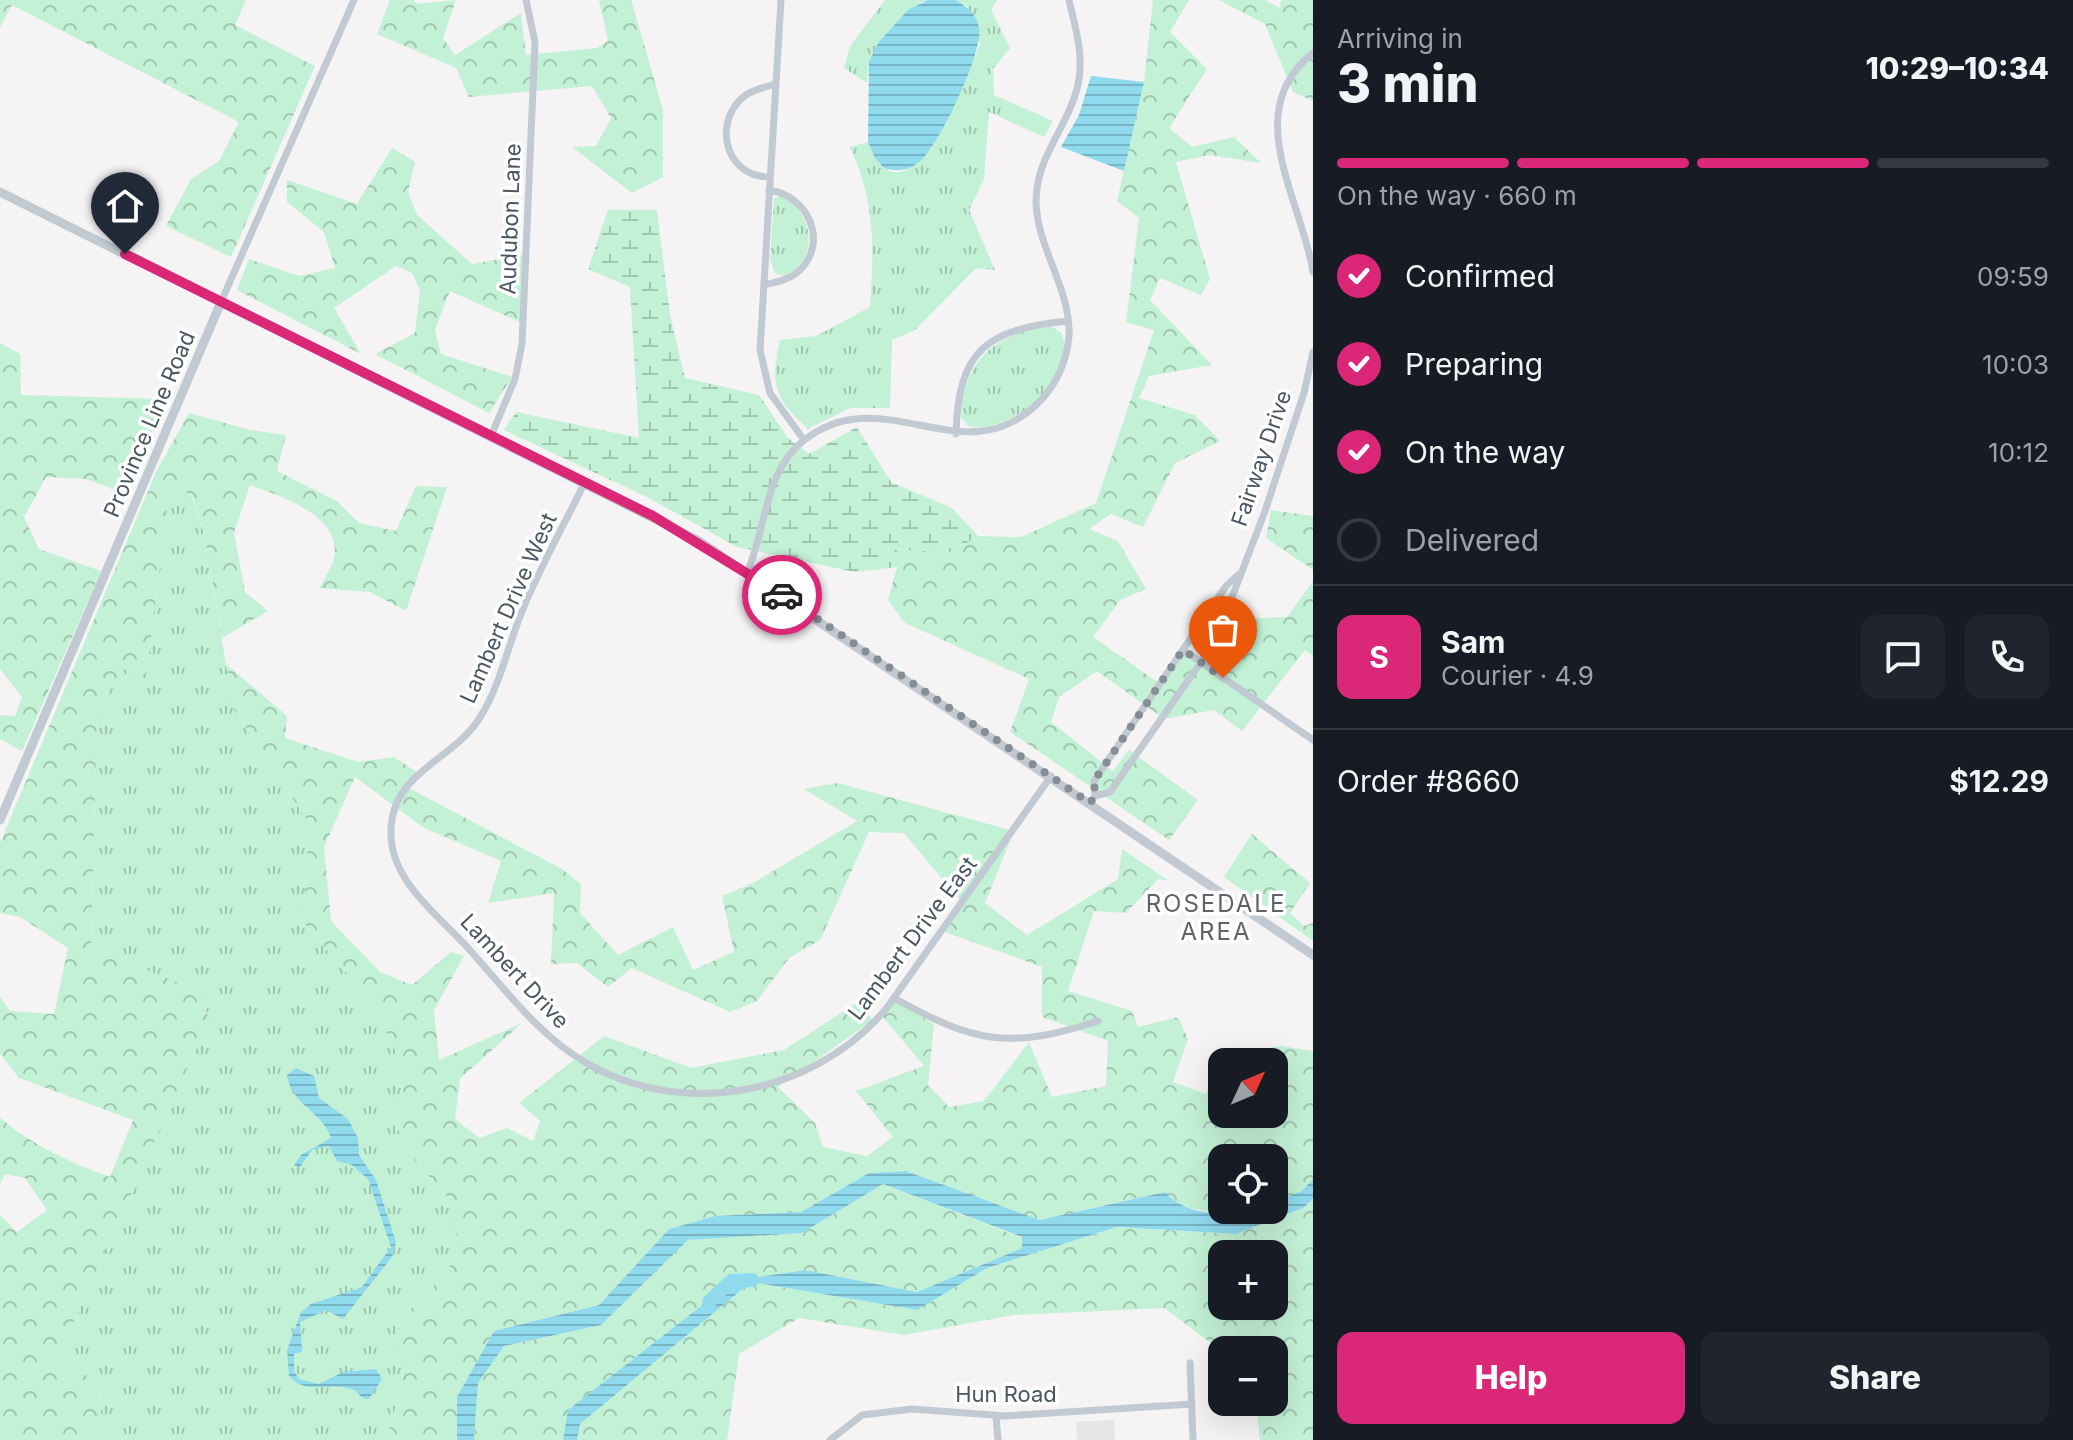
<!DOCTYPE html>
<meta charset="utf-8">
<style>
:root{--surface:#171b24;--page:#20242c;--text:#f1f3f6;--muted:#9ea1a6;--line:#363941;--accent:#db2777}
body{margin:0;font-family:Inter,sans-serif;background:var(--page);color:var(--text);height:100vh;display:flex;flex-direction:column;font-size:30px;white-space:nowrap}
*{box-sizing:border-box;margin:0}
p{font-size:26px;color:var(--muted)}
.icon{flex:none;width:44px;height:44px;fill:none;stroke:currentColor;stroke-width:2;stroke-linecap:round;stroke-linejoin:round}
.map{position:relative;flex:1;overflow:hidden}
.details{display:flex;flex-direction:column;background:var(--surface);width:760px}
.details>*{flex:none}
.needle{width:52px;rotate:46deg}
.buttons{position:absolute;left:1208px;top:1048px;display:grid;gap:16px}
.buttons a{display:grid;place-items:center;width:80px;height:80px;border-radius:16px;background:var(--surface);box-shadow:0 8px 32px #0002;font-size:40px}
.pin{position:absolute;display:grid;place-items:center;width:68px;height:68px;color:#fff;margin:-82px -34px;border-radius:50% 50% 50% 0;rotate:-45deg;box-shadow:0 0 8px #0007}
.pin .icon{rotate:45deg}
.courier{position:absolute;display:grid;place-items:center;width:80px;height:80px;margin:-40px;border:6px solid #db2777;border-radius:50%;background:#fff;color:#222;box-shadow:0 2px 10px #0007}
.summary em{font-style:normal;font-weight:800}
.summary div{display:flex;flex-direction:column-reverse}
.summary{display:flex;align-items:center;justify-content:space-between;height:136px;padding:0 24px}
h1{font-size:52px;font-weight:800;line-height:60px}
.bar{display:grid;grid-template-columns:repeat(4,1fr);gap:12px 8px;align-content:center;height:96px;padding:0 24px}
.bar i{height:10px;border-radius:6px;background:var(--line)}
.bar .selected{background:var(--accent)}
.bar p{grid-column:span 4}
.line{display:flex;align-items:center;gap:20px;padding:0 24px;border-top:2px solid var(--line)}
.line div{flex:1}
.round{display:grid;place-items:center;flex:none;width:84px;height:84px;border-radius:16px;background:var(--page)}
ol{padding:0 24px;list-style:none}
li{display:flex;align-items:center;gap:24px;height:88px}
li p{margin-inline-start:auto}
li .icon{padding:8px;border-radius:50%;background:var(--accent);color:#fff;stroke-width:4}
li:last-child{color:var(--muted)}
li i{width:44px;height:44px;border:4px solid var(--line);border-radius:50%}
.cta{display:flex;gap:16px;margin-top:auto;padding:16px 24px}
.cta a{flex:1;height:92px;border-radius:16px;background:var(--accent);color:#fff;font-size:32px;font-weight:800;line-height:92px;text-align:center}
.cta a+a{background:var(--page);color:var(--text)}
main{display:flex;flex:1;min-height:0}
.map>svg:first-child{display:block}
</style>
<main>
<div class="map">
<svg width="1313" height="1440" viewBox="0 0 1313 1440">
<defs>
<pattern id="grass-tufts" width="24" height="20" patternUnits="userSpaceOnUse" patternTransform="scale(2)"><rect width="24" height="20" fill="#c3f1d5"/><path d="M3 7l-1-3M5 7V3M7 7l1-3M15 17l-1-3M17 17v-4M19 17l1-3" fill="none" stroke="#a0c6b0"/></pattern>
<pattern id="forest-crowns" width="20" height="18" patternUnits="userSpaceOnUse" patternTransform="scale(2)"><rect width="20" height="18" fill="#c3f1d5"/><path d="M2 6a3 3 0 1 1 6 0M12 15a3 3 0 1 1 6 0" fill="none" stroke="#a0c6b0"/></pattern>
<pattern id="wetland-marsh" width="20" height="14" patternUnits="userSpaceOnUse" patternTransform="scale(2)"><rect width="20" height="14" fill="#c3f1d5"/><path d="M1 5h8M5 5V1M11 12h8M15 12V8" fill="none" stroke="#a0c6b0"/></pattern>
<pattern id="water-rules" width="6" height="5" patternUnits="userSpaceOnUse" patternTransform="scale(2)"><rect width="6" height="5" fill="#90daee"/><path d="M0 2.5h6" fill="none" stroke="#78b4c4"/></pattern>
</defs>
<rect width="100%" height="100%" fill="#f5f3f3"/>
<path fill="#e6e4e5" d="M1114 1420 1115 1440H1077L1076 1422Z"/>
<path fill="url(#grass-tufts)" d="M885 0H928L921 2 869 62 867 83 844 68 850 46Z
M955 0H997L991 10 1010 48 993 69 994 95 1053 121 1044 137 989 112 984 179 969 210 995 270 976 268 915 330 892 340 890 408H850L808 429C774 398 770 385 780 340L816 336 870 307C874 247 876 204 850 147L868 142C907 239 967 75 980 44L967 6Z
M781 195C813 210 822 261 783 276L775 273 770 260 774 199Z
M1053 327 1062 334C1077 380 1011 435 968 426L961 417C963 360 998 330 1053 327Z
M169 492 190 493 205 537 233 708 309 823 303 922 368 998 404 1067 396 1125 415 1161 453 1203 458 1256 397 1332 403 1376 387 1440H102L100 1382 56 1361 209 1020 200 992 91 948 97 709 123 668 145 685Z"/>
<path fill="url(#forest-crowns)" fill-rule="evenodd" d="M0 0H246L235 25 315 66 231 257 166 226 191 179 219 161 239 122 12 5 0 27Z
M390 0H413L417 4 456 0 443 38 455 55 521 13 526 55 597 48 608 41 599 0H631L663 110V177L632 193 572 147 596 146 611 118 592 86 469 97 456 68 377 34Z
M1153 0H1189L1170 32 1207 69 1169 128 1192 147 1234 137 1261 163 1210 155 1176 162 1210 279 1201 295 1160 278 1150 300 1212 365 1149 376 1139 398 1195 415 1220 441 1175 463 1143 527 1111 514 1089 529 1118 541 1146 589 1120 600 1093 637 1159 683 1184 648 1203 661 1226 619 1287 617 1313 581V656L1305 650 1242 731 1214 710 1164 719 1097 671 1059 697 1051 722 1113 771 1129 750 1198 800 1169 840 1010 732 1029 679 905 623 888 600 897 567 887 549 950 552 978 536 1021 537 1096 503 1154 330 1126 322 1139 218 1117 201 1144 82Z
M1219 0H1265L1280 8 1281 0H1313V101L1293 92 1265 24Z
M392 148 415 162 408 192 417 215 472 264 522 255 526 286 524 324 450 291 435 330 441 354 512 377 489 413 375 354 415 333 420 290 412 273 396 266 334 308 361 354 237 290 249 259 299 276 335 268 324 232 287 202V180L357 204Z
M0 343 20 354 21 395 165 399 128 494 85 479 46 477 24 517 39 549 101 571 22 751 0 739V715L15 716 22 697 0 669Z
M189 413 250 430 286 435 277 471 337 501 359 523 396 531 416 486 447 487 406 611 370 592 320 588C324 578 335 563 335 553 336 513 280 496 250 485L234 533 245 592 268 611 222 638 205 537 191 493H169L145 686 123 668 97 709 91 947 200 992 209 1020 56 1361 100 1382 102 1440H0V1215L17 1232 47 1210 25 1178 5 1174 0 1184V1118C32 1145 71 1163 110 1177L133 1120 19 1078 0 1054V997L10 1011 54 1014 68 948 20 917 0 913V843L156 472Z
M1271 510 1313 516V570L1266 538Z
M226 664 287 716 285 738 358 762 394 757 418 773 405 786 562 869 581 884 580 913 618 955 673 927 693 970 734 952 722 896 753 883 857 821 804 789 838 783 1014 831 985 903 1027 935 1118 879 1122 849 1169 881 1158 879 1126 913 1094 911 1068 991 1132 1011 1138 1027 1178 1017 1188 1039 1173 1082 1206 1094 1220 1054 1281 1046 1313 1051V1179L1303 1191 1274 1201V1158H1222V1210H1248L1231 1216 1178 1206 1165 1192 1040 1220 906 1171 869 1173 801 1212 715 1216 669 1229 599 1305 494 1331 457 1397V1440H387L403 1376 397 1332 458 1256 453 1203 415 1161 396 1125 404 1067 368 998 303 922 309 823 233 708ZM355 777 424 828 501 861 488 903 554 893 551 964 577 963 608 987 632 968 730 1012 757 1001 789 958 820 940 869 832 904 833 964 905 945 932 1042 967V1017L1108 1041 1106 1086 1052 1097 1029 1042 984 1101 949 1107 928 1085 934 1024 892 998 879 1012 924 1066 856 1091 893 1137 867 1156 823 1147 815 1123 778 1087 873 1020 858 1002 784 1050 691 1068 604 1036 519 1103 540 1121 533 1141 507 1128 479 1138 455 1119 460 1079 522 1023 439 1060 434 1010 464 956 451 952 412 985 380 972 331 921 324 847ZM1222 1062H1274V1114H1222Z
M1252 834 1310 883 1290 913 1304 926 1313 923V941L1224 877Z
M883 1184 1022 1238V1248L917 1292 805 1270 733 1281 569 1410 563 1440H474L478 1383 504 1346 601 1325 688 1240 802 1233Z
M1313 1199V1440H1260L1256 1402H1274V1350L1222 1351 1164 1308 1014 1315 904 1335 799 1318 739 1354 727 1440H577L580 1424 751 1282 917 1310 987 1268 1117 1227 1236 1234 1303 1208ZM1222 1254H1274V1306H1222Z"/>
<path fill="url(#wetland-marsh)" d="M608 210H657L670 315 685 378 759 395 788 438 809 454 857 427 891 482 952 508 978 536 950 552 888 549 897 567 855 572 737 547 649 498 504 430 516 412 639 438 630 287 588 269Z"/>
<path fill="url(#water-rules)" d="M955 0C967 6 976 14 979 27 985 49 938 148 919 162 907 171 897 172 884 168L875 158 868 142 869 62 878 43 908 10 928 0Z
M1091 76 1144 82 1124 171 1061 147 1079 115Z
M296 1068 314 1076 319 1098 348 1119 358 1138 359 1155 376 1180 396 1242 392 1257 343 1319 326 1310 300 1322 302 1352 294 1354V1371L299 1379 319 1384 343 1372 376 1369 382 1379 369 1399C359 1399 361 1393 353 1390 332 1380 307 1397 289 1376L287 1350 301 1312 311 1304 362 1287 391 1247 368 1179 352 1165 337 1161 329 1146 312 1150 300 1167 294 1165 301 1155 331 1138C323 1112 291 1105 287 1075Z
M906 1171 1040 1220 1165 1192C1195 1224 1236 1210 1274 1210V1201L1302 1191 1313 1179V1199L1303 1208 1236 1234 1117 1227 987 1268 917 1310 751 1282 580 1424 577 1440H563L568 1410 733 1281 805 1270 917 1292 1022 1248V1237L883 1184 802 1233 688 1240 601 1325 504 1346 478 1383 474 1440H457V1397L494 1331 599 1305 669 1229 715 1216 801 1212 869 1173Z"/>
<g fill="none" stroke-linecap="round" stroke-linejoin="round">
<path stroke="#90daee" stroke-width="14" d="M709 1302 731 1281 752 1280"/>
<path stroke="#c1cad2" stroke-width="7" d="M781 0 760 350 770 393 804 440
M1313 53C1239 111 1302 200 1313 272
M770 177C728 178 712 127 741 99 750 90 763 88 776 84
M764 285C776 282 789 280 799 271 830 241 807 195 769 190
M221 302 354 0
M956 434C958 349 988 329 1068 321
M491 436 515 379 522 344 535 42 526 0
M585 482C563 527 537 572 519 619 506 653 499 688 479 719 450 763 389 773 391 835 392 882 438 915 467 947 498 981 527 1020 564 1048 663 1123 807 1102 886 1009L1051 776
M747 572C767 529 763 473 803 441 883 376 965 479 1040 401 1057 384 1067 360 1069 336 1071 289 1037 248 1036 202 1036 157 1066 130 1077 89 1085 58 1076 30 1069 0
M1183 650 1313 740
M1095 796 1094 781 1226 586 1238 575
M1090 803 1095 796 1110 792 1201 662 1221 626 1264 514 1304 393 1313 352
M894 998C975 1043 1009 1050 1098 1021
M1190 1363 1193 1440
M996 1416 998 1440
M830 1440 862 1415 912 1409 1006 1416 1192 1404"/>
<path stroke="#c1cad2" stroke-width="9" d="M0 192 699 541 1313 955
M0 820 221 302"/>
</g>
<g fill="none" stroke-linecap="round" stroke-linejoin="round">
<path stroke="#868d94" stroke-width="8" stroke-dasharray="0 14.4" d="M782 595 1090 803 1095 796 1094 781 1183 650 1223 678"/>
<path stroke="#db2777" stroke-width="10" d="M125 254 653 516 782 595"/>
</g>
<g text-anchor="middle" stroke-width="7" stroke-linejoin="round" paint-order="stroke">
<g font-size="22" fill="#4a5661" stroke="#fff">
<text transform="translate(510 219) rotate(-88)" y="8">Audubon Lane</text>
<text transform="translate(149 424) rotate(-67)" y="8">Province Line Road</text>
<text transform="translate(1261 458) rotate(-71)" y="8">Fairway Drive</text>
<text transform="translate(508 608) rotate(-66)" y="8">Lambert Drive West</text>
<text transform="translate(912 938) rotate(-53)" y="8">Lambert Drive East</text>
<text transform="translate(515 971) rotate(47)" y="8">Lambert Drive</text>
<text x="1006" y="1402">Hun Road</text>
</g>
<g font-size="24" letter-spacing="2" fill="#5f6368" stroke="#fff">
<text x="1216" y="912">ROSEDALE<tspan x="1216" dy="28">AREA</tspan></text>
</g>
</g>
</svg>
<div class="buttons">
<a><svg class="needle" viewBox="-14 -14 28 28"><path d="M0-13l5 13h-10z" fill="#e53935"/><path d="M0 13l5-13h-10z" fill="#9ea1a6"/></svg></a>
<a><svg class="icon" aria-label="locate" viewBox="0 0 24 24"><circle cx="12" cy="12" r="6"/><path d="M12 2v4M12 18v4M2 12h4M18 12h4"/></svg></a>
<a>+</a>
<a>−</a>
</div>
<div class="pin" style="left:1223px;top:678px;background:#ea580c"><svg class="icon" aria-label="bag" viewBox="0 0 24 24"><path d="M5 8h14l-1 12H6zM9 8a3 3 0 0 1 6 0"/></svg></div>
<div class="pin" style="left:125px;top:254px;background:#1f2937"><svg class="icon" aria-label="home" viewBox="0 0 24 24"><path d="M3 11l9-7 9 7M6 9v11h12V9"/></svg></div>
<div class="courier" style="left:782px;top:595px"><svg class="icon" aria-label="car" viewBox="0 0 24 24"><path d="M5 17H2v-5l4-1 3-4h7l3 4 3 1v5h-3M9 17h6M6 11h13"/><circle cx="7" cy="17" r="2"/><circle cx="17" cy="17" r="2"/></svg></div>
</div>
<section class="details">
<div class="summary"><div><h1>3 min</h1><p>Arriving in</p></div><em>10:29–10:34</em></div>
<div class="bar"><i class="selected"></i><i class="selected"></i><i class="selected"></i><i></i><p>On the way · 660 m</p></div>
<ol>
<li><svg class="icon" aria-label="check" viewBox="0 0 24 24"><path d="M5 12l5 5 9-10"/></svg>Confirmed<p>09:59</p></li>
<li><svg class="icon" aria-label="check" viewBox="0 0 24 24"><path d="M5 12l5 5 9-10"/></svg>Preparing<p>10:03</p></li>
<li><svg class="icon" aria-label="check" viewBox="0 0 24 24"><path d="M5 12l5 5 9-10"/></svg>On the way<p>10:12</p></li>
<li><i></i>Delivered</li>
</ol>
<div class="line" style="height:144px"><b class="round" style="background:var(--accent);color:#fff">S</b><div><b>Sam</b><p>Courier · 4.9</p></div><a class="round"><svg class="icon" aria-label="chat" viewBox="0 0 24 24"><path d="M4 5h16v11H9l-5 4z"/></svg></a><a class="round"><svg class="icon" aria-label="phone" viewBox="0 0 24 24"><path d="M5 4h4l2 5-3 2q2 4 5 5l2-3 5 2v4C11 20 4 13 5 4z"/></svg></a></div>
<div class="line" style="height:104px"><div>Order #8660</div><b>$12.29</b></div>
<div class="cta"><a>Help</a><a>Share</a></div>
</section>
</main>
